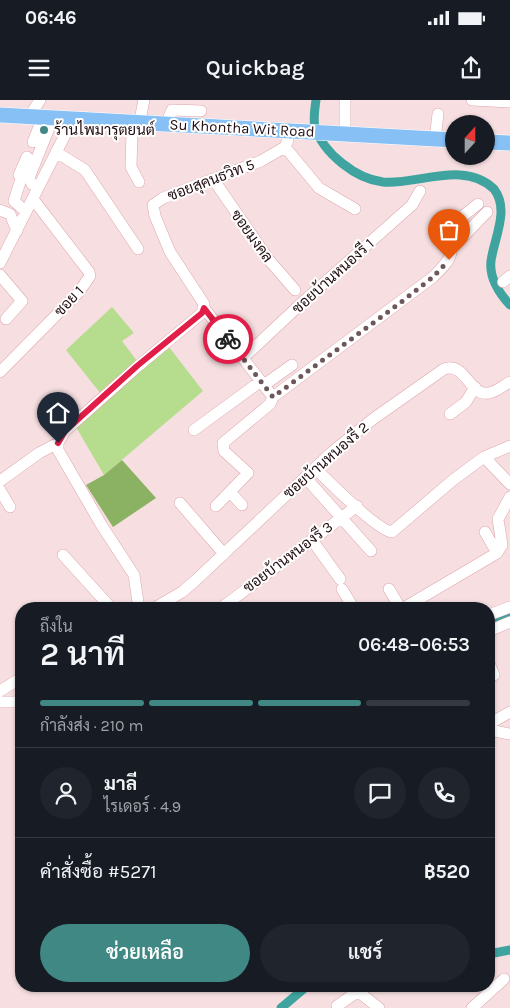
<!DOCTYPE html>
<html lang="th">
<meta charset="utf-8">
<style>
:root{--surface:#171b24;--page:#20242c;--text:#f1f3f6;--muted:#9ea1a6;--line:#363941;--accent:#408884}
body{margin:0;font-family:Karla,Sarabun,sans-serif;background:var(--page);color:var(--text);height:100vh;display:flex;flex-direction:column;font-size:19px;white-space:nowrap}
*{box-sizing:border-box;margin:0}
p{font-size:16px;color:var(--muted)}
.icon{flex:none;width:28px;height:28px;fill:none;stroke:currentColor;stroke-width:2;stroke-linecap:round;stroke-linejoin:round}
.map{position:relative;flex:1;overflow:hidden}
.details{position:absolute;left:15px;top:502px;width:480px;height:390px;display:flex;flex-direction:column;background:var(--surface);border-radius:20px;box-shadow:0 1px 4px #0004}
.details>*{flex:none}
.needle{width:32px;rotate:21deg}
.buttons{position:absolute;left:445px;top:15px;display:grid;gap:10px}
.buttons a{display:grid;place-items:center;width:50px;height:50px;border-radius:50%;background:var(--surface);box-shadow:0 1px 4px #0004;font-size:25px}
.pin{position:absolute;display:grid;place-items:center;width:42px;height:42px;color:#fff;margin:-51px -21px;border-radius:50% 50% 50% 0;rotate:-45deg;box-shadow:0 0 5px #0007}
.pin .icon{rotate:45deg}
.courier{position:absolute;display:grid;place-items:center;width:50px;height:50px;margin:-25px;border:4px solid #e11d48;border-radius:50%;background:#fff;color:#222;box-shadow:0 1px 6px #0007}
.overview em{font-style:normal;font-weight:600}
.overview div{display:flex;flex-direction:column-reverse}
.overview{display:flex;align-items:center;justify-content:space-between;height:85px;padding:0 25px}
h1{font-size:32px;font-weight:600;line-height:38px}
.bar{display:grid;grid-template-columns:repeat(4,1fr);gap:8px 5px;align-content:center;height:60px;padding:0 25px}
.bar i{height:6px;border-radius:4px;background:var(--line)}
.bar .current{background:var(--accent)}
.bar p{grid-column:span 4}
.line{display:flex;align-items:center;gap:12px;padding:0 25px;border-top:1px solid var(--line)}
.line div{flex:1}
.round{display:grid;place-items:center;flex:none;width:52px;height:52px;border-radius:26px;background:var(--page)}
.action{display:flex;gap:10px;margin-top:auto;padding:10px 25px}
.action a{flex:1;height:58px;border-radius:30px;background:var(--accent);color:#fff;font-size:20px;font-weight:600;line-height:58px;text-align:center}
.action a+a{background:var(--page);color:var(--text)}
.status{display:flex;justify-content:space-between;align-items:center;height:35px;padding:0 25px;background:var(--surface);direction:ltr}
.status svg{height:14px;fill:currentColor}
header{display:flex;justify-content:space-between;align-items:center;height:65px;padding:0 25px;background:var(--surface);font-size:22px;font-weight:600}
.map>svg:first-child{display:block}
</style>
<div class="status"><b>06:46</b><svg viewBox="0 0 49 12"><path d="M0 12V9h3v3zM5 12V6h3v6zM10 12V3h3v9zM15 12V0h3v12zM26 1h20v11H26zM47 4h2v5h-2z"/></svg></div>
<header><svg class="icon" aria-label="menu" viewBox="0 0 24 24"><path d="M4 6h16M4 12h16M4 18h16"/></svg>Quickbag<svg class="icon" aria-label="share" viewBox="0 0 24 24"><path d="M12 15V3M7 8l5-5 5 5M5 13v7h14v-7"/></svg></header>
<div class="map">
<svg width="510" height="908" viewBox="0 0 510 908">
<rect width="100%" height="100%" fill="#f7dfe1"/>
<path fill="#b5dd8d" d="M112 207 134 233 122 241 137 261 101 294 66 250Z
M169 247 203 291 104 375 76 327Z"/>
<path fill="#8ab262" d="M122 360 156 398 113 427 86 385 104 375Z"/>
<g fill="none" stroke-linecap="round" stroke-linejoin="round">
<path stroke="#3fa49f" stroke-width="9" d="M316 0C315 7 313 19 315 27 323 53 356 79 383 82 418 85 464 60 494 89 510 110 494 138 491 161 489 178 499 193 510 205
M489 523 510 515
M489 854 510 850
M281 908 307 886"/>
<g stroke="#dea5ac" stroke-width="12">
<path id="minor" d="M472 0 510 2
M29 17 40 0
M166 24 172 10 201 11
M138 30 144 0
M132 32 131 67 139 82
M345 34V0
M435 39 438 14
M33 42 39 27
M285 47 319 88 355 109
M56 52 85 70 138 149
M19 75 27 57
M213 79 269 160 295 190
M20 82 14 101 26 112
M38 88 32 84 29 78 49 28
M0 110 10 114 17 131
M453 147 487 112
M0 163 68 29
M0 175 22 201 6 219
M503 182 510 176
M204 208 273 297 270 304 223 343 224 351 248 373 216 406
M243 258 305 200 412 105 420 91
M0 272 79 192 90 176 89 172 33 99
M264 285 292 265
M273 297 433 177C450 160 455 156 449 132L453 124 478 104
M450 314 466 302 475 287
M194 330 261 281
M484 357 510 384
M315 368C328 381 377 430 392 432L453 380 484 357 510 346
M305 377 371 451
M0 381 39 353 58 343
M0 390 10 407
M230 392 242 405
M180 403 224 454
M485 432 497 453
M312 440 340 479
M63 455 112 509
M342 489 354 509
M389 489 401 509
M139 509 134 475 102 426 58 350V343L65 331 137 267 202 213 204 204 170 152 155 116 153 105 163 98 261 61 285 47 288 40
M153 509 182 492 196 480 332 352 373 319 444 269C466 261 469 297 489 293 496 292 504 285 510 282
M220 509 357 406
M402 509 497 453 502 445 498 419 510 397
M489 515 510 507
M489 531 510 522
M489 563 494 575
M0 591 21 578
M0 602H21
M489 624 510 612
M489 630 510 634
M351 886 379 908
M337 906 357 892
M472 908 504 879"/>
</g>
<g stroke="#fff" stroke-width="16">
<path id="major" d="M0 15 454 40
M486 42 510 43"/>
</g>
<use href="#minor" stroke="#fff" stroke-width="11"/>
<use href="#major" stroke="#86c0f5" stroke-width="15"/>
</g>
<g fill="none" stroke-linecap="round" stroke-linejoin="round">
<path stroke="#6d575a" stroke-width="5" stroke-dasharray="0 9" d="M228 239 273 297 400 203 433 177 449 160"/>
<path stroke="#e11d48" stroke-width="6" d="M58 343 65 331 137 266 202 213 204 208 228 239"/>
</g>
<circle fill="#408884" stroke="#fff" stroke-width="2" cx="44" cy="30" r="5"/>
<g text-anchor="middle" stroke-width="4" stroke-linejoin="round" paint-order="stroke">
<g font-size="15" fill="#220e12" stroke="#fff">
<text transform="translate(242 28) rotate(3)" y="5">Su Khontha Wit Road</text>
<text transform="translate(211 80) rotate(-21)" y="5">ซอยสุคนธวิท 5</text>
<text transform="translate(252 136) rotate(54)" y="5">ซอยมงคล</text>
<text transform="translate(333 176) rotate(-42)" y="5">ซอยบ้านหนองรี 1</text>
<text transform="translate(69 201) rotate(-47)" y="5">ซอย 1</text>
<text transform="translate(326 360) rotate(-41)" y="5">ซอยบ้านหนองรี 2</text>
<text transform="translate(288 457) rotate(-37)" y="5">ซอยบ้านหนองรี 3</text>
</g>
<g font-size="15" fill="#220e12" stroke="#fff" text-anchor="start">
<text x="54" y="35">ร้านไพมารุตยนต์</text>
</g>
</g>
</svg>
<div class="buttons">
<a><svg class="needle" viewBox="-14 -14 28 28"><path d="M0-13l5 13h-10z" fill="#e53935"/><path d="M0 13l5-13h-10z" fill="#9ea1a6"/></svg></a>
</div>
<div class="pin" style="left:449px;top:160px;background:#ea580c"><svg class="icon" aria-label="bag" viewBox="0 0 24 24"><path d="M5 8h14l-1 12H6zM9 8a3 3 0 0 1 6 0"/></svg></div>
<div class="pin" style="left:58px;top:343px;background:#1f2937"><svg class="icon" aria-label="home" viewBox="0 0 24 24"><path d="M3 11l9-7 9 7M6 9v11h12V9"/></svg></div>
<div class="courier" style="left:228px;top:239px"><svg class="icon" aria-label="bike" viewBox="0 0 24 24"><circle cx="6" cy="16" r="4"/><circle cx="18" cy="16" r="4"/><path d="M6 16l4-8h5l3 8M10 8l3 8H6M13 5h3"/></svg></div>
<section class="details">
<div class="overview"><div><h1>2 นาที</h1><p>ถึงใน</p></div><em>06:48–06:53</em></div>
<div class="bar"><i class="current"></i><i class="current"></i><i class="current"></i><i></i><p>กำลังส่ง · 210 m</p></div>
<div class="line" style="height:90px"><a class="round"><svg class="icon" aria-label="person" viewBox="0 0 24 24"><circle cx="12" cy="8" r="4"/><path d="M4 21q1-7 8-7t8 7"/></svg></a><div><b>มาลี</b><p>ไรเดอร์ · 4.9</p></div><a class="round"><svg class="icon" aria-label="chat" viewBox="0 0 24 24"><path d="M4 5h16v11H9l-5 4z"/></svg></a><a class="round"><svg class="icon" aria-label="phone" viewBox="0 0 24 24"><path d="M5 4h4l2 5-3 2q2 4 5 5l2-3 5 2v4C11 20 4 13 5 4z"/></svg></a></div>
<div class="line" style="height:65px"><div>คำสั่งซื้อ #5271</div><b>฿520</b></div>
<div class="action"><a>ช่วยเหลือ</a><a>แชร์</a></div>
</section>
</div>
